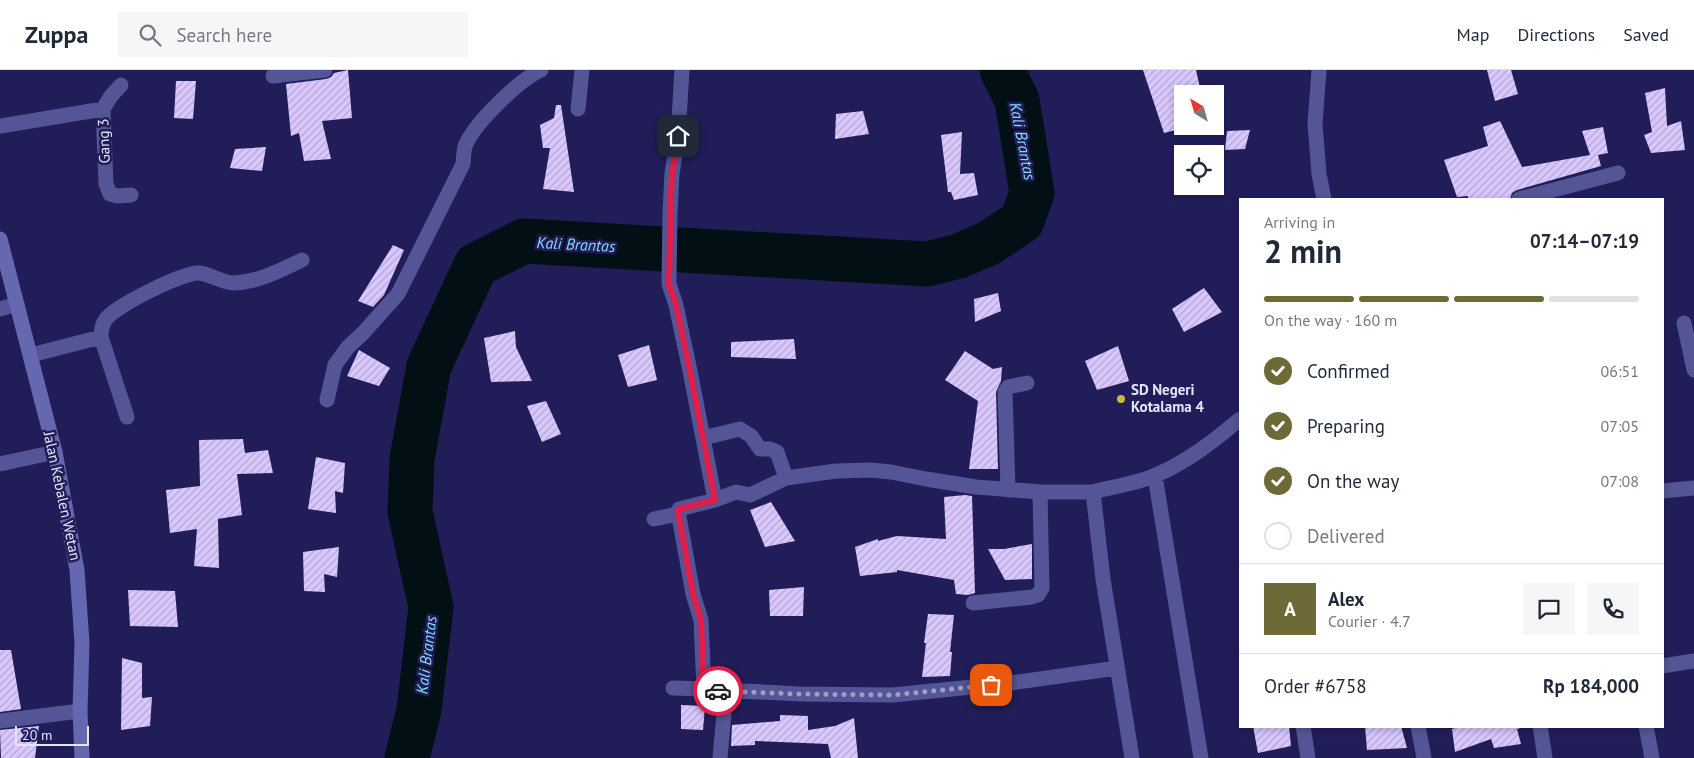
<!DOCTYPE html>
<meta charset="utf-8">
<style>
:root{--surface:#fff;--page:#f6f6f7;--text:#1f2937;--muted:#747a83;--line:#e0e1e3;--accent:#6d6a37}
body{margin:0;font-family:"PT Sans",sans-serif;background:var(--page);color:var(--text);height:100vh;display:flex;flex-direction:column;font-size:19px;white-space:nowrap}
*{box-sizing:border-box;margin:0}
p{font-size:16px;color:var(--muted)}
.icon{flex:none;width:28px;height:28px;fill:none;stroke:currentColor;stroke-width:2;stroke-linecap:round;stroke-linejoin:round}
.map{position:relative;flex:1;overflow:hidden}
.panel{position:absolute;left:1239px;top:128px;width:425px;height:530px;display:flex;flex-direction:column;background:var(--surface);border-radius:0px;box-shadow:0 2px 8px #0003}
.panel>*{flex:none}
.needle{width:32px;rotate:323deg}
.tools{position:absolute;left:1174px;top:15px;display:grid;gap:10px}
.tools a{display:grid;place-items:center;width:50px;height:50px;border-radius:0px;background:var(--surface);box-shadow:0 2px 8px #0003;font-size:25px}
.scale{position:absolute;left:15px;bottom:12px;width:74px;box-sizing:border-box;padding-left:5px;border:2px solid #e2e5fc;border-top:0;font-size:14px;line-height:18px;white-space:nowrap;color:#e2e5fc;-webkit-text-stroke:4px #211d59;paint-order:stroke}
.pin{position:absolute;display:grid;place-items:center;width:42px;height:42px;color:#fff;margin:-21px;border-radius:10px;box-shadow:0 2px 8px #0006}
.courier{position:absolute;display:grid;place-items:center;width:50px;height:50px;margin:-25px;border:4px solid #e11d48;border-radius:50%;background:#fff;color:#222;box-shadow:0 1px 6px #0007}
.summary em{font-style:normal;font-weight:700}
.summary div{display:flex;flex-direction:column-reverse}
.summary{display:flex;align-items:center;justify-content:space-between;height:85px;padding:0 25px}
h1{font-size:32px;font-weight:700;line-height:38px}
.bar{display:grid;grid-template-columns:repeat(4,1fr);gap:8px 5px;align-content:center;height:60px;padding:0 25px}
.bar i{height:6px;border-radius:4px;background:var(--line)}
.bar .selected{background:var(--accent)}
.bar p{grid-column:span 4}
.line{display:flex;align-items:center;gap:12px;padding:0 25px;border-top:1px solid var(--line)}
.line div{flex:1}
.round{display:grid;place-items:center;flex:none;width:52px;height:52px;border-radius:0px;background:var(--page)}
ol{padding:0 25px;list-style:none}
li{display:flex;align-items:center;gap:15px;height:55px}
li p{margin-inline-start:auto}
li .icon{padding:5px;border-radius:50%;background:var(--accent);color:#fff;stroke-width:4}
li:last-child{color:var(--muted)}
li i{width:28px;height:28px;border:2px solid var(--line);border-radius:50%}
header{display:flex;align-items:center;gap:30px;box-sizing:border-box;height:70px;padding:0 25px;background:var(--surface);border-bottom:1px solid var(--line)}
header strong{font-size:24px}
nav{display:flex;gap:28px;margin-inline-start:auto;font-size:18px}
.search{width:350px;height:45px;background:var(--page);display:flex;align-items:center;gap:12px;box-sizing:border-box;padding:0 18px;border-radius:0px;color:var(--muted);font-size:19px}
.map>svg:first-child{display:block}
</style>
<header>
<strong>Zuppa</strong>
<div class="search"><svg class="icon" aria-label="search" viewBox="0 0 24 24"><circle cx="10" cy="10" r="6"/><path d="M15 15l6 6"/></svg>Search here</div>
<nav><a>Map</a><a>Directions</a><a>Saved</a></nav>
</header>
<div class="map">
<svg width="1694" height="688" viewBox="0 0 1694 688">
<defs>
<pattern id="building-hatch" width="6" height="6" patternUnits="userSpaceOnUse" patternTransform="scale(1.25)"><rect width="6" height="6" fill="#d9c7fd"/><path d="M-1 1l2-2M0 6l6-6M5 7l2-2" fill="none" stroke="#b4a6d1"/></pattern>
</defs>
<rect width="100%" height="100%" fill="#211d59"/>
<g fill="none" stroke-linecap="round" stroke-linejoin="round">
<path stroke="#021015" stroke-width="45" d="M407 688 419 640 431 537 410 442 412 389 429 296 476 195 524 171 927 194 959 186 989 173 1022 151 1032 123 1017 30 1002 0"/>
</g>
<path fill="url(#building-hatch)" d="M348 0 352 48 322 51 331 89 304 91 299 63 291 66 286 14 326 9 331 7 334 3Z
M1143 0H1196L1200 18 1176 25 1182 56 1184 58 1164 63Z
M1487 0H1511L1518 24 1495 31Z
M176 11H196L193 49 174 48Z
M1665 18 1667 56 1681 51 1685 80 1651 83 1644 65 1652 62 1645 23Z
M556 35H561L574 122 543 119 550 78H543L540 55 554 48Z
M863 41 869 64 835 69 836 44Z
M1500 51 1522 97 1590 85 1582 61 1603 57 1608 83 1598 85 1601 96 1517 120 1512 123 1510 129H1468V126L1457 127 1444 90 1488 76 1483 57Z
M1250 60 1245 79 1225 80 1227 61Z
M962 62 960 104 974 103 978 125 954 130 951 122H948L941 65Z
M266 77 262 101 230 98 235 79Z
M393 175 404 180 384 225 373 237 358 231Z
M1204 218 1222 242 1184 262 1172 239Z
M998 223 1001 241 975 252 974 229Z
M515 261 516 277 532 311 491 312 484 268Z
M794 269 796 289 731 287V272Z
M649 275 657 310 628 317 618 285Z
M1118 276 1129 311 1097 320 1085 291Z
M359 280 390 298 379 316 347 306Z
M965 281 993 299 1002 297 1001 311 996 322 998 399H969L978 331 945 310Z
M546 331 561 364 542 372 527 336Z
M243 369 245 383 268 380 273 403 237 404 242 445 218 449 219 498 194 496 197 459 170 463 166 420 200 416 199 370Z
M316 387 345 393 343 423 335 421 336 443 308 439Z
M965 425 972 426 975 523 968 525 956 524 954 510 897 500V502L860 506 855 477 878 469V471L897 466 946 469 944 427Z
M771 432 795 471 765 477 750 440Z
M1032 474V509L1005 510 988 479H1004Z
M339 477 337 507 324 504 325 522 304 521 303 482Z
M804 517 803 546H770L769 520Z
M128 520 175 521 178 557 130 556Z
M928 544 954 545 950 582H952L950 606 922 607 926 573H924Z
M0 580H11L21 639 0 642Z
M122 588 142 593V628L152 627 150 656 121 660Z
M681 635 705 636 703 660 681 659Z
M780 645 808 646V660L835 656 854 648 858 688H831L828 674 755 671V675L731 676 732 655 780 651Z
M39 656 35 688H1L0 660Z
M1253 656H1289L1291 676 1258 683Z
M1365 656H1401L1407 678 1367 680Z
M1462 656H1518L1519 659H1517L1521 674 1494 678 1491 669 1455 682 1452 659Z"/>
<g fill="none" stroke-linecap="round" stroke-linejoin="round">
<path stroke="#535596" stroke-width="15" d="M682 0 678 66 672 104 670 143 669 214 676 235 690 301 715 430
M1319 0 1315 54 1319 104 1324 129
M273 6 325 0
M103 39 111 26 121 15
M578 39 582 0
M0 56 103 39 106 114 110 124 117 126 131 125
M1519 129 1618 103
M0 239 17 234
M1684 253 1694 300
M101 267C101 260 102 254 106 249 115 236 182 203 198 203 209 203 222 213 234 213 259 212 281 200 302 190
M31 285 101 267 127 347
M327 330 335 295 348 277 363 263 398 224 463 94C464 87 463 80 466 74 476 52 519 10 541 0
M703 368 740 359 751 366 760 379H770L777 382 786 408
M0 394 55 382
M1155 406 1201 688
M1008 420 1005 322 1008 317 1027 313
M1662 421 1694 418
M1040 422 976 417 926 409 891 402 870 400 836 401 786 408 750 425 736 422 715 430 679 439 678 441 693 524 701 550 704 619 800 624 893 625 1011 613 1117 598
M654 449 678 444
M973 533 1032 527 1038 525 1042 518 1040 422H1093
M1662 596 1694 591
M673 618 704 619
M0 651 80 641
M1303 656 1308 688
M1418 656 1424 688
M1540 656 1545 688
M1646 656 1652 688
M720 688 726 622
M1132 688 1103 509 1093 422C1111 417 1140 413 1156 405 1187 392 1215 370 1240 349"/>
<path stroke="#6567b0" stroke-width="15" d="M0 169 55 382 77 500 82 573 80 641 82 688"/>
</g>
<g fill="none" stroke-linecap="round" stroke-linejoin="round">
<path stroke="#9e9fc3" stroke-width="5" stroke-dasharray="0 9" d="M718 621 800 624 893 625 991 615"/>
<path stroke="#e11d48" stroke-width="6" d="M678 66 672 104 671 123 669 214 676 235 690 301 715 430 679 439 678 441 693 524 701 550 704 619 718 621"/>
</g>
<circle fill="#ccb938" stroke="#211d59" stroke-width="2" cx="1121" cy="329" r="5"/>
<g text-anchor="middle" stroke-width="5" stroke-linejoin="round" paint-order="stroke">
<g font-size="15" fill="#e2e5fc" stroke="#211d59">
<text transform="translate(104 71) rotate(-92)" y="5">Gang 3</text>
<text transform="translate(62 426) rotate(78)" y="5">Jalan Kebalen Wetan</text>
</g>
<g font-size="15" font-weight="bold" fill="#e2e5fc" stroke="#211d59" text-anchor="start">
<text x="1131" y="325">SD Negeri<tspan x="1131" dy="17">Kotalama 4</tspan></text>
</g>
<g font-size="16" font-style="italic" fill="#82dbf7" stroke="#211d59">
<text transform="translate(1023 71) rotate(79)" y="6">Kali Brantas</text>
<text transform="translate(576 174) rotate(3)" y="6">Kali Brantas</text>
<text transform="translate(426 585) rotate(-83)" y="6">Kali Brantas</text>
</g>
</g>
</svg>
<div class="tools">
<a><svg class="needle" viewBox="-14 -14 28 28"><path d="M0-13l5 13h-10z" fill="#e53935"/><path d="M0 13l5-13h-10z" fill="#747a83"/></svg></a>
<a><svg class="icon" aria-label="locate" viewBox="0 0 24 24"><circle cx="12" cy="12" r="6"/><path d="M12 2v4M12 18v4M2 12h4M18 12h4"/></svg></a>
</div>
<div class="scale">20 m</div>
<div class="pin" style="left:991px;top:615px;background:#ea580c"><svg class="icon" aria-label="bag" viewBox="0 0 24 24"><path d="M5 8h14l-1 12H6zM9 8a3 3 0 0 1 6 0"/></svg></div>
<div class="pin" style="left:678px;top:66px;background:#1f2937"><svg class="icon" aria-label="home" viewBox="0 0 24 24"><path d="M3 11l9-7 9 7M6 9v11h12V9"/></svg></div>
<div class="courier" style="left:718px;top:621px"><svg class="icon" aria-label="car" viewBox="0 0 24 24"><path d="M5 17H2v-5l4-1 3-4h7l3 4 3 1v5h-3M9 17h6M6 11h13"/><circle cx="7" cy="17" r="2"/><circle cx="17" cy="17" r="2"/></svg></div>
<section class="panel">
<div class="summary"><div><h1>2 min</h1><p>Arriving in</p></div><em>07:14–07:19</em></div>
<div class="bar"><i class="selected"></i><i class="selected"></i><i class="selected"></i><i></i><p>On the way · 160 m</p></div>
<ol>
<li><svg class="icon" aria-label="check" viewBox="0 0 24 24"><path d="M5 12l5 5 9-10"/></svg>Confirmed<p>06:51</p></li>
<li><svg class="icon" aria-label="check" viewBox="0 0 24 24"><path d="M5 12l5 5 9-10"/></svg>Preparing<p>07:05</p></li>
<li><svg class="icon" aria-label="check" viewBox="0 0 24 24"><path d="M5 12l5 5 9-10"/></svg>On the way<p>07:08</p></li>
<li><i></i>Delivered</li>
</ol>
<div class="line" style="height:90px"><b class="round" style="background:var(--accent);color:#fff">A</b><div><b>Alex</b><p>Courier · 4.7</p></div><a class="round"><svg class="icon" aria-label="chat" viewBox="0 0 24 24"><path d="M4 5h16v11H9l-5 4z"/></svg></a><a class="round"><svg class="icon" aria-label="phone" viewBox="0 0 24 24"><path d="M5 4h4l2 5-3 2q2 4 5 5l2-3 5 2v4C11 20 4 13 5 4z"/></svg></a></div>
<div class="line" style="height:65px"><div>Order #6758</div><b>Rp 184,000</b></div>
</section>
</div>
